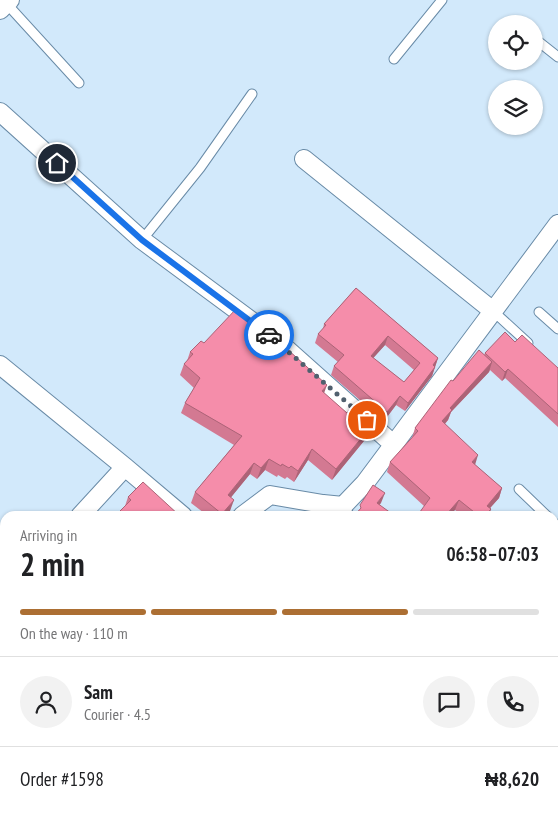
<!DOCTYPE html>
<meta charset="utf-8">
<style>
:root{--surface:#fff;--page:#f2f2f2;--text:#202124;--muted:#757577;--line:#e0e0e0;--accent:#ac6f33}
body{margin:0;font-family:"PT Sans Narrow",sans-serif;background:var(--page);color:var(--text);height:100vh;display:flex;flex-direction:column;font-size:19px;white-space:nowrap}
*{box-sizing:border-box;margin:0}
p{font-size:16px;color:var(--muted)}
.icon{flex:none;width:28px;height:28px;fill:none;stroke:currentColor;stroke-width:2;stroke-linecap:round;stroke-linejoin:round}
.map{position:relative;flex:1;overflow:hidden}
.side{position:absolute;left:0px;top:511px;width:559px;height:311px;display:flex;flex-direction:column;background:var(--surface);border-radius:15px 15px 0 0;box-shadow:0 1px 4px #0004}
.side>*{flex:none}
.tools{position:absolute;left:488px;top:15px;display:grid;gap:10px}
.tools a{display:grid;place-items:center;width:55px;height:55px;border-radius:50%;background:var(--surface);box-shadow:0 1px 4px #0004;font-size:25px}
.pin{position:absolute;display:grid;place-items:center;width:42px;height:42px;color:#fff;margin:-21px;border:2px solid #fff;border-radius:50%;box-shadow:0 1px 5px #0007}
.courier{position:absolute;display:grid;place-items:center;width:50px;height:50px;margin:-25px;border:4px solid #1a73e8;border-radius:50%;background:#fff;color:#222;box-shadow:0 1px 6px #0007}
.overview em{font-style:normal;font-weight:700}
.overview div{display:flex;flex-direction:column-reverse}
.overview{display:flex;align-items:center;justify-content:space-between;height:85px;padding:0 20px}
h1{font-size:32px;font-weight:700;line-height:38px}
.bar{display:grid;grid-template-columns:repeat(4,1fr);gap:8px 5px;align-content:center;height:60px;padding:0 20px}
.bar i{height:6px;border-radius:4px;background:var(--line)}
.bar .current{background:var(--accent)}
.bar p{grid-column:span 4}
.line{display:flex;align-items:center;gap:12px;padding:0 20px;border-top:1px solid var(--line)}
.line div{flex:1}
.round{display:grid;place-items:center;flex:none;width:52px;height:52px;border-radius:26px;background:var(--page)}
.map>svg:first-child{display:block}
</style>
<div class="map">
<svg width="558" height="822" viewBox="0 0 558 822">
<rect width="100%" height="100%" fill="#d2e9fb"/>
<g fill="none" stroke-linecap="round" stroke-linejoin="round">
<g stroke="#698ba7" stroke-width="11">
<path id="service" d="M6 3 79 83
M534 38 558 57
M394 59 442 0
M142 240 200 168 252 94
M493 311 528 343
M539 312 558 329
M519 489 547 516
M343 506 350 516
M554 523 558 527
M279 818 283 822"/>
</g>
<g stroke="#698ba7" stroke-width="20">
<path id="minor" d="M0 10 10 0
M0 112 142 240 273 337 393 444
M304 159 493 311
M0 365 125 467 183 516
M80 516 125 467
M242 516 270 495 323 504 343 506 365 483 558 224
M0 583 5 587
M0 605 5 599
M554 631 558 627
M554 695 558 697
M0 793 5 788
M376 822 380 818"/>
</g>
<use href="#service" stroke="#fff" stroke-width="9"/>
<use href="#minor" stroke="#fff" stroke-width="18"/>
</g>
<path fill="#d37992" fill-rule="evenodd" d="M356 288 438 358 432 376 405 411 396 405 384 421 331 375 334 366 338 362 315 343 318 334 323 329 324 324ZM385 345 414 370 404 382 373 358Z
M515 342 558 368V427L505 378 502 381 490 370 489 372 451 412 448 420 445 424 475 465 502 488 499 498 490 508 491 509 488 516H463L455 510 424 506 387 472 390 462 412 438 415 428 453 381 484 355 485 353Z
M204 343 324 394 347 413 372 425 368 436 332 480 308 460 294 482 287 477 285 479 278 475 277 477 265 470 257 479 250 474 231 497 230 511 226 516H208L191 503 195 492 234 445 181 413 185 403 194 388 180 375 184 364 187 361 190 352Z
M128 497 180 516H118L120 511 125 506Z
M17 818H64L70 821 76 820 78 818H77H252L248 822H22Z
M300 818H338L342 822H298Z
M412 818H500L496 822H440L441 820H412Z"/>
<path fill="#ac6377" d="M388 336 385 345 367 365 371 356Z
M438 358 432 376 405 411 408 403 433 365Z
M492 362 489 372 451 412 448 420 438 431 442 421 450 408Z
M508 369 505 378 502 381 505 372Z
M327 385 323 396 322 391Z
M400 396 396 405 384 421 387 412Z
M372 425 368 436 332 480 336 469Z
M312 449 308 460 294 482 298 471Z
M478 455 475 465 472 462Z
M269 459 265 470 257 479 261 468Z
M254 463 250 474 224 506 228 495Z
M502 488 499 498 483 516 487 506Z
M385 493 381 503 374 513 377 503Z
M234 500 230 511 226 516H222V514Z
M459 500 455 510 450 516H445Z
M491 509 488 516H485Z
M5 763V769L0 775V769Z
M86 818H88L86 822H82Z
M246 818H252L248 822H243Z
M413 818H446L445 820H412Z
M494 818H500L496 822H491Z"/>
<path fill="#f58daa" stroke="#ac6377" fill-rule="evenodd" d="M356 288 438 358 433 365 435 367 408 403 400 396 387 412 334 366 344 355 318 334 326 325 324 324ZM388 336 420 363 404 382 371 356Z
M236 309 252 321 274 341 276 339 327 385 322 391 347 413 352 407 372 425 336 469 312 449 298 471 291 466 289 468 282 464 281 466 269 459 261 468 254 463 228 495 234 500 222 514 195 492 242 436 185 403 200 378 184 364 193 354 190 352 201 341 204 343Z
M505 332 515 342 522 335 558 368V414L508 369 505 372 485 353Z
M479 350 492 362 450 408 452 410 442 421 478 455 472 462 502 488 487 506 491 509 485 516H479L459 500 445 516H417L430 498 390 462 418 431 415 428 451 380 453 381Z
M143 482 180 516H126L120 511 131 500 128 497Z
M373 485 385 493 377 503 395 516H354L361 508 360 505Z
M5 664V763L0 769V668Z
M33 818H64L70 821 76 820 79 818H86L82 822H38Z
M92 818H246L244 820 245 822H115L113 821 112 822H96Z
M304 818H338L342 822H308Z
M444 818H464L461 822H440Z
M465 818H494L491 822H470Z"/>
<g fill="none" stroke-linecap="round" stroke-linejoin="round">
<path stroke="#50606e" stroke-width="5" stroke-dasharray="0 9" d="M269 335 367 420"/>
<path stroke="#1a73e8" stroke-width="6" d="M57 163 142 240 269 335"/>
</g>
</svg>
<div class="tools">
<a><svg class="icon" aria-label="locate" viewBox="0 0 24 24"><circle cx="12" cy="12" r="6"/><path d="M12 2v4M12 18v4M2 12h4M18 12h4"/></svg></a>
<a><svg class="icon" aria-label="layers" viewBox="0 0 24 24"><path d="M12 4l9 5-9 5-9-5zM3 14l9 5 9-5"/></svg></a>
</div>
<div class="pin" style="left:367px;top:420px;background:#ea580c"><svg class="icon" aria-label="bag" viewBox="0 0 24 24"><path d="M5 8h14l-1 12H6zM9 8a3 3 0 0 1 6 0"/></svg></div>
<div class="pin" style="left:57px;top:163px;background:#1f2937"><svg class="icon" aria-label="home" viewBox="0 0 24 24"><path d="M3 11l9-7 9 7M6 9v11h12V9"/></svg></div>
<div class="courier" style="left:269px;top:335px"><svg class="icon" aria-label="car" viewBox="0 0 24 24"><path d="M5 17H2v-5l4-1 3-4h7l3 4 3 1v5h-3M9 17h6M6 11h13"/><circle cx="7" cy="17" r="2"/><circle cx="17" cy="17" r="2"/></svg></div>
<section class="side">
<div class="overview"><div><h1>2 min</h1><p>Arriving in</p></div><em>06:58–07:03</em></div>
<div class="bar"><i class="current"></i><i class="current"></i><i class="current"></i><i></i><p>On the way · 110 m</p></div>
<div class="line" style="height:90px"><a class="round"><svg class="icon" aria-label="person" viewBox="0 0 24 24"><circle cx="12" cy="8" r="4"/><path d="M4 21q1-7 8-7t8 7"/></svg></a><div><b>Sam</b><p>Courier · 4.5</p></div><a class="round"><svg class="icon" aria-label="chat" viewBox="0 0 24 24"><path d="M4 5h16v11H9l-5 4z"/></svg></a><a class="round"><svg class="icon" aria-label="phone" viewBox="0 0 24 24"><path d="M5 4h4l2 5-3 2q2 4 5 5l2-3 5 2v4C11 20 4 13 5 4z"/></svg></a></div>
<div class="line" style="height:65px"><div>Order #1598</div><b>₦8,620</b></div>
</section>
</div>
